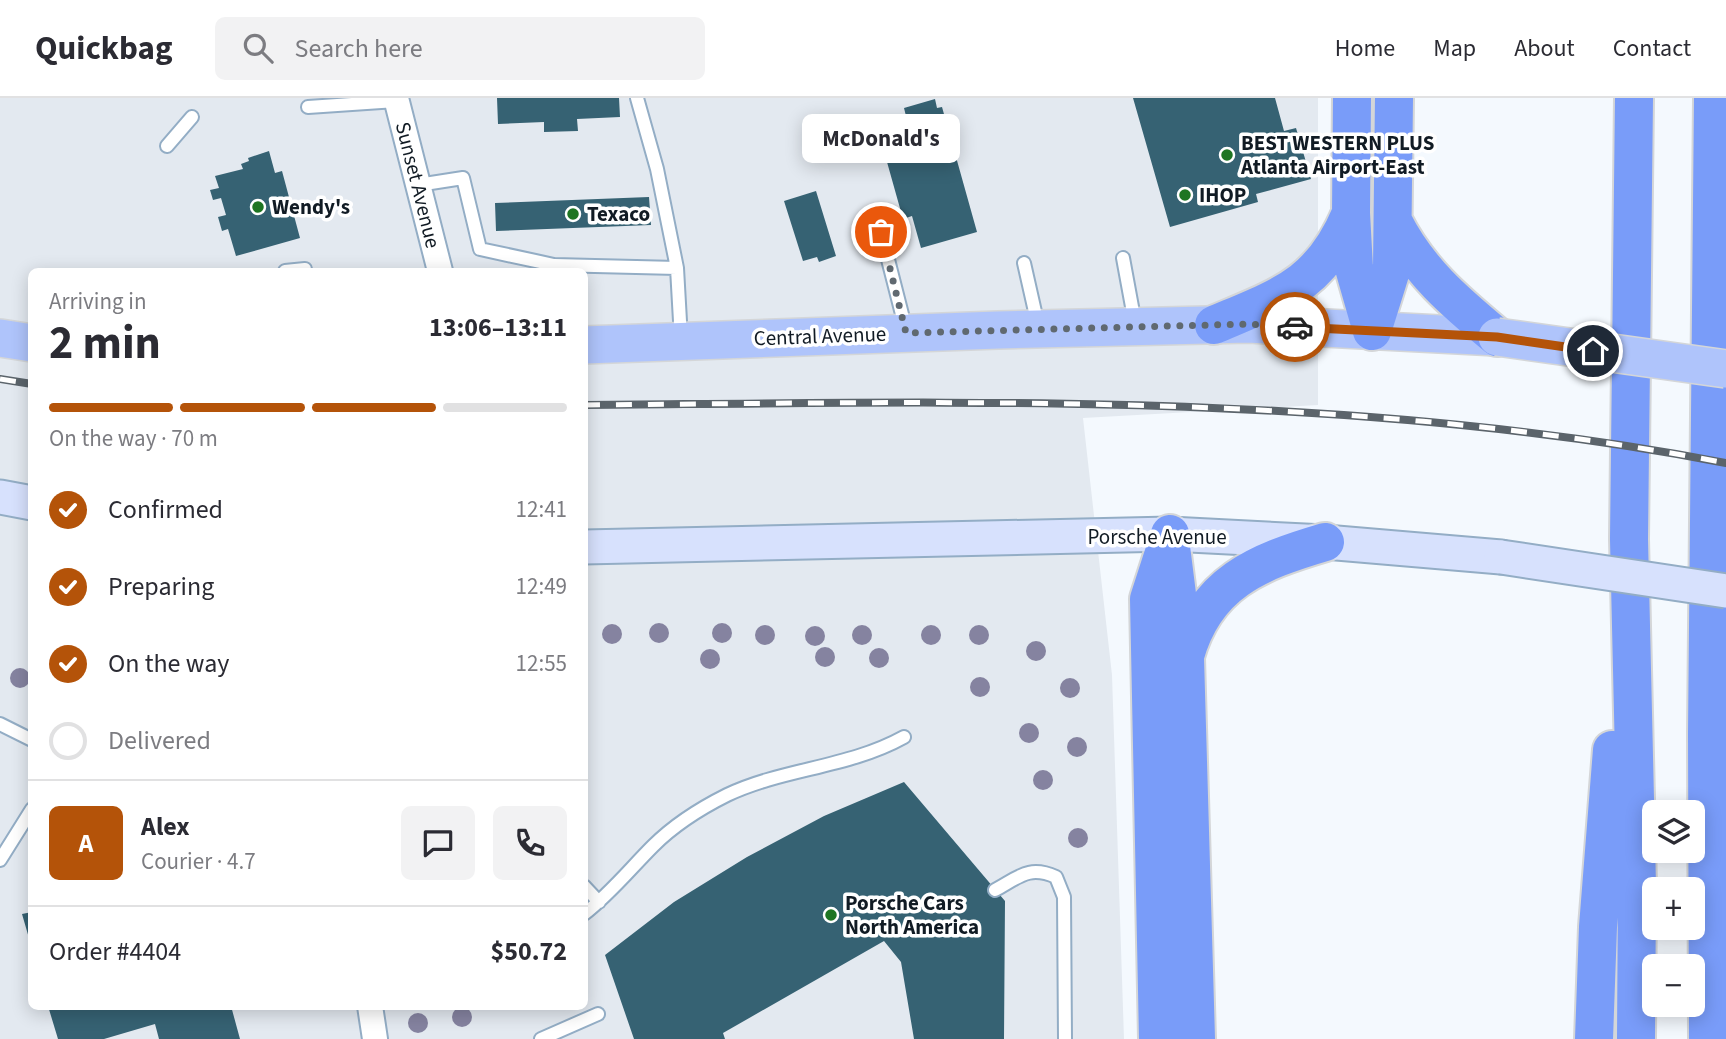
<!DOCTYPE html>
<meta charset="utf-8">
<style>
:root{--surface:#fff;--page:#f2f2f3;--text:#2b2b33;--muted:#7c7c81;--line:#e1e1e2;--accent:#b45309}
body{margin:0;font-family:"Source Sans 3",sans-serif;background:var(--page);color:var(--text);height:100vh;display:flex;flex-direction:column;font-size:26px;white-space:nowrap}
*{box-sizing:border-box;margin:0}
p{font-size:23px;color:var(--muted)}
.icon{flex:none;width:38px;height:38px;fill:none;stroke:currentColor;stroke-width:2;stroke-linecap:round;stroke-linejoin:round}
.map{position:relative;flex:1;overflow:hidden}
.details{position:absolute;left:28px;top:170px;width:560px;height:742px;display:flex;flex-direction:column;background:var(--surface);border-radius:10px;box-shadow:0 4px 18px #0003}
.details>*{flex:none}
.fabs{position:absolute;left:1642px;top:702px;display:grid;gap:14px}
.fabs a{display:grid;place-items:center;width:63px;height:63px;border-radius:10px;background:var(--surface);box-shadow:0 4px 18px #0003;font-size:35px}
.pin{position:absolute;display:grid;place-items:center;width:60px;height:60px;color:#fff;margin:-30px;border:4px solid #fff;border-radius:50%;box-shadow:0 2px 7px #0007}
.courier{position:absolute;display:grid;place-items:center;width:70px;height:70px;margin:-35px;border:5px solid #b45309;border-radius:50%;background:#fff;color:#222;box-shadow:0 2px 9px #0007}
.bubble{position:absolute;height:49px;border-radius:10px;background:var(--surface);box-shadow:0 4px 18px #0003;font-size:23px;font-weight:700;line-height:49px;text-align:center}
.summary em{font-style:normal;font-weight:700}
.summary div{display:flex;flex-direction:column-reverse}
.summary{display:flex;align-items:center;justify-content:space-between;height:119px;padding:0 21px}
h1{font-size:46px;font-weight:700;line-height:52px}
.bar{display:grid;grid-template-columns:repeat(4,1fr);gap:10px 7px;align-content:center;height:84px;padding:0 21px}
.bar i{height:9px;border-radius:5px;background:var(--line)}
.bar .on{background:var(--accent)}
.bar p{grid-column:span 4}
.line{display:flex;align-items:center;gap:18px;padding:0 21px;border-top:2px solid var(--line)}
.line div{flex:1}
.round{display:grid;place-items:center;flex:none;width:74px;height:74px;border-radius:10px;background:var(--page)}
ol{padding:0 21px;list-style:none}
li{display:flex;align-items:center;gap:21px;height:77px}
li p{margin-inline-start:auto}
li .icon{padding:7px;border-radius:50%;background:var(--accent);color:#fff;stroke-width:4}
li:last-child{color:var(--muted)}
li i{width:38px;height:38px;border:4px solid var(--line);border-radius:50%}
header{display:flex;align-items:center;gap:42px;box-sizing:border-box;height:98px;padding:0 35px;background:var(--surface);border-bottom:2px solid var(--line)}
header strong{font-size:33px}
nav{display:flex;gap:38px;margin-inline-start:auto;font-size:24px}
.search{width:490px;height:63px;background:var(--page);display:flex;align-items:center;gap:18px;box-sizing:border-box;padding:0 24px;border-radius:10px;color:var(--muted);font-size:26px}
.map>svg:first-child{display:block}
</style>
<header>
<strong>Quickbag</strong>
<div class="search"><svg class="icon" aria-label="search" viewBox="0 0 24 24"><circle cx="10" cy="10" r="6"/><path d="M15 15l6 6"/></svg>Search here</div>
<nav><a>Home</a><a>Map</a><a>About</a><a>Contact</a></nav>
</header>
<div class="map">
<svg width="1726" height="941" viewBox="0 0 1726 941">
<rect width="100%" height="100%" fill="#f4f9fe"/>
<path fill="#e3e9f0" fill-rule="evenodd" d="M0 0H1318V307L1083 320 1112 577 1124 941H0ZM32 173H584V908H32Z"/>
<path fill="#366273" d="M497 0H619L620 19 577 21 578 33 544 34V24L498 26Z
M1133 0H1275L1284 33 1296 30 1311 81 1256 96 1258 104 1170 129Z
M935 1 937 10 942 9 977 134 921 150 912 118 903 121 887 64 896 62 886 24 907 22 904 10Z
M269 53 275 75 282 73 300 140 236 158 228 131 222 133 218 119 226 117 221 100 213 102 210 92 219 90 215 78 243 71 241 66 249 63 248 60Z
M816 93 836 158 819 164 817 159 803 163 784 103Z
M649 99 651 127 496 133 495 105Z
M904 684 1005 803 1004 941H914L901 864 884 843 723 935 725 941H634L605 857 674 804 747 759 824 718Z
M32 814V847H31L22 816Z
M48 908H231L240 941H159L155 926 104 941H58Z"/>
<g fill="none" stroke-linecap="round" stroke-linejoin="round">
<g stroke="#93adc5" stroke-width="16">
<path id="lane" d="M637 0 657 71 677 170
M308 9 396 3
M167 48 192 19
M418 87 463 80 480 151 554 167 677 170 681 241
M881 134 906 232
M1123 160 1135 225
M1024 165 1038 227
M285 173 305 171
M0 626 32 642
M0 762 32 711
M584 788 599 804
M995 792C1019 779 1029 767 1056 779L1064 799 1065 941
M584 816C610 796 630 771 653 748 673 728 701 710 727 697 784 670 848 670 904 639
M541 941 598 916"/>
</g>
<g stroke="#93adc5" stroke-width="28">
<path id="street" d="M396 0 440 173
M370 908 375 941"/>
</g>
<g stroke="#93adc5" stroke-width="37">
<path id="secondary" d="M0 399 32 405
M584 449 1170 436 1325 444 1501 459"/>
</g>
<g stroke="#d4d6d8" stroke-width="40">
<path id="primary" d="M0 240 32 245
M584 247 998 232 1248 226 1497 239"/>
</g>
<g stroke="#d4d6d8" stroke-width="42">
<path id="highway" d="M1352 0 1351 115 1354 170 1372 233
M1634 0 1629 441 1637 788 1636 941
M1393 123C1418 173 1455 204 1497 239
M1214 227C1282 198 1321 187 1351 115
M1372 233 1392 169 1394 0
M1171 449 1185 560 1196 941
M1185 558C1205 485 1257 464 1325 444
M1158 941 1149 501 1170 436
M1594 941 1598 829 1612 652
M1708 941 1707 635 1713 0"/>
</g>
<use href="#lane" stroke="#fff" stroke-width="12"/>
<use href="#street" stroke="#fff" stroke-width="24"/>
<use href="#secondary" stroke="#d7e1fd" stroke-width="33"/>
<use href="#primary" stroke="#afc4fb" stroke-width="37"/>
<use href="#highway" stroke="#799cf9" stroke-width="38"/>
<g stroke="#5b646b" stroke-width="8">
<path id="rail" d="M0 281 32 286
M584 307C965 304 1350 293 1726 365"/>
</g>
<use href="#rail" stroke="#fff" stroke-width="5" stroke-dasharray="16" stroke-linecap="butt"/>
<g stroke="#93adc5" stroke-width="37" stroke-linecap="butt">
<path id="secondary-bridge" d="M1501 459 1726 493"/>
</g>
<g stroke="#d4d6d8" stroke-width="40" stroke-linecap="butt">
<path id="primary-bridge" d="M1497 239 1726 271"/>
</g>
<use href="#secondary-bridge" stroke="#d7e1fd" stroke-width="33"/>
<use href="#primary-bridge" stroke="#afc4fb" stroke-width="37"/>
</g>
<g fill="#8583a0">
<circle cx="659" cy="535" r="10"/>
<circle cx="722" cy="535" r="10"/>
<circle cx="612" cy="536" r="10"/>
<circle cx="765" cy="537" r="10"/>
<circle cx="862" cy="537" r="10"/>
<circle cx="931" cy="537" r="10"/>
<circle cx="979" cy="537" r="10"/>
<circle cx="815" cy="538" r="10"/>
<circle cx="1036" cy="553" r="10"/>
<circle cx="825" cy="559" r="10"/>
<circle cx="879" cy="560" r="10"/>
<circle cx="710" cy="561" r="10"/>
<circle cx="20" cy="580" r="10"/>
<circle cx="980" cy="589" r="10"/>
<circle cx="1070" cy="590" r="10"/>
<circle cx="1029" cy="635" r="10"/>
<circle cx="1077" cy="649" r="10"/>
<circle cx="1043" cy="682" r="10"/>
<circle cx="1078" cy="740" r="10"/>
<circle cx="462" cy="919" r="10"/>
<circle cx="418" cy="925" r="10"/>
</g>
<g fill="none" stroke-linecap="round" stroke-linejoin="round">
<path stroke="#606970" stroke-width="7" stroke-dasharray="0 12.6" d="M881 134 906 235 1248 226 1295 229"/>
<path stroke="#b45309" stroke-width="9" d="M1295 229 1497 239 1593 253"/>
</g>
<g fill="#1e7522" stroke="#fff" stroke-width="2.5">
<circle cx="1227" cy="57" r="7"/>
<circle cx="1185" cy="97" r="7"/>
<circle cx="258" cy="109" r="7"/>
<circle cx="573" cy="116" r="7"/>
<circle cx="831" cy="817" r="7"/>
</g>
<g text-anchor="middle" stroke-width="7" stroke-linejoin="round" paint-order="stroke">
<g font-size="21" font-weight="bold" fill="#111b24" stroke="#fff" text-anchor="start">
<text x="1241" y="52">BEST WESTERN PLUS<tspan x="1241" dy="24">Atlanta Airport-East</tspan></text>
<text x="1199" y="104">IHOP</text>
<text x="272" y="116">Wendy's</text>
<text x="587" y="123">Texaco</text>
<text x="845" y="812">Porsche Cars<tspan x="845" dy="24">North America</tspan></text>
</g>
<g font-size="21" fill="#111b24" stroke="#fff">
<text transform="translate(418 87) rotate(76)" y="7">Sunset Avenue</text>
<text transform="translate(820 238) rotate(-2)" y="7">Central Avenue</text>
<text x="1157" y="446">Porsche Avenue</text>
</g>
</g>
</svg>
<div class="fabs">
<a><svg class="icon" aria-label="layers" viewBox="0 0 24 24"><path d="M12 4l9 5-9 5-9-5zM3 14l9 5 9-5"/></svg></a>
<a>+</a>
<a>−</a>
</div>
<div class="pin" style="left:881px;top:134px;background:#ea580c"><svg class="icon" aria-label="bag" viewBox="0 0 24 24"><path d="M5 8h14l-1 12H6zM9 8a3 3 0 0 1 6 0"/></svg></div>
<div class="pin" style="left:1593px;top:253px;background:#1f2937"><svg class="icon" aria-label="home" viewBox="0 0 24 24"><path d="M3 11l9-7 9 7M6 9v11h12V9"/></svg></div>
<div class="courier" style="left:1295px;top:229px"><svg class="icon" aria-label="car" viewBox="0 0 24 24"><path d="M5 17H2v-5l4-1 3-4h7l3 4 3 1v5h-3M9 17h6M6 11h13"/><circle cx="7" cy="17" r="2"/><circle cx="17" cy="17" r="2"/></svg></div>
<div class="bubble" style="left:802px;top:16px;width:158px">McDonald's</div>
<section class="details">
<div class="summary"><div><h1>2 min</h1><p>Arriving in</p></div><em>13:06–13:11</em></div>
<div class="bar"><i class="on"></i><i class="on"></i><i class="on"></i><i></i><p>On the way · 70 m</p></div>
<ol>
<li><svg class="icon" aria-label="check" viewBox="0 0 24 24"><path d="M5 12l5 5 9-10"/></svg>Confirmed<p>12:41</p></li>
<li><svg class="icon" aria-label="check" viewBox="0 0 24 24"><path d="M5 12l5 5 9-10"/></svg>Preparing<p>12:49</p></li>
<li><svg class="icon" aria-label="check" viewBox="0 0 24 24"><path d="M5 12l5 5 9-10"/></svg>On the way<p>12:55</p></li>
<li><i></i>Delivered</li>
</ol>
<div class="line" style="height:126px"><b class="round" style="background:var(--accent);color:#fff">A</b><div><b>Alex</b><p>Courier · 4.7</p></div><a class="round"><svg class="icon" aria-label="chat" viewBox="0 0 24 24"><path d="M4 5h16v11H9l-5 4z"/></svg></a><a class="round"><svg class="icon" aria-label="phone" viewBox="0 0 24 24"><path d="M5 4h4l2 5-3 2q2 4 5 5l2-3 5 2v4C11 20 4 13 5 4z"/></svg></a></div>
<div class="line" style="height:91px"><div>Order #4404</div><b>$50.72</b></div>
</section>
</div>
